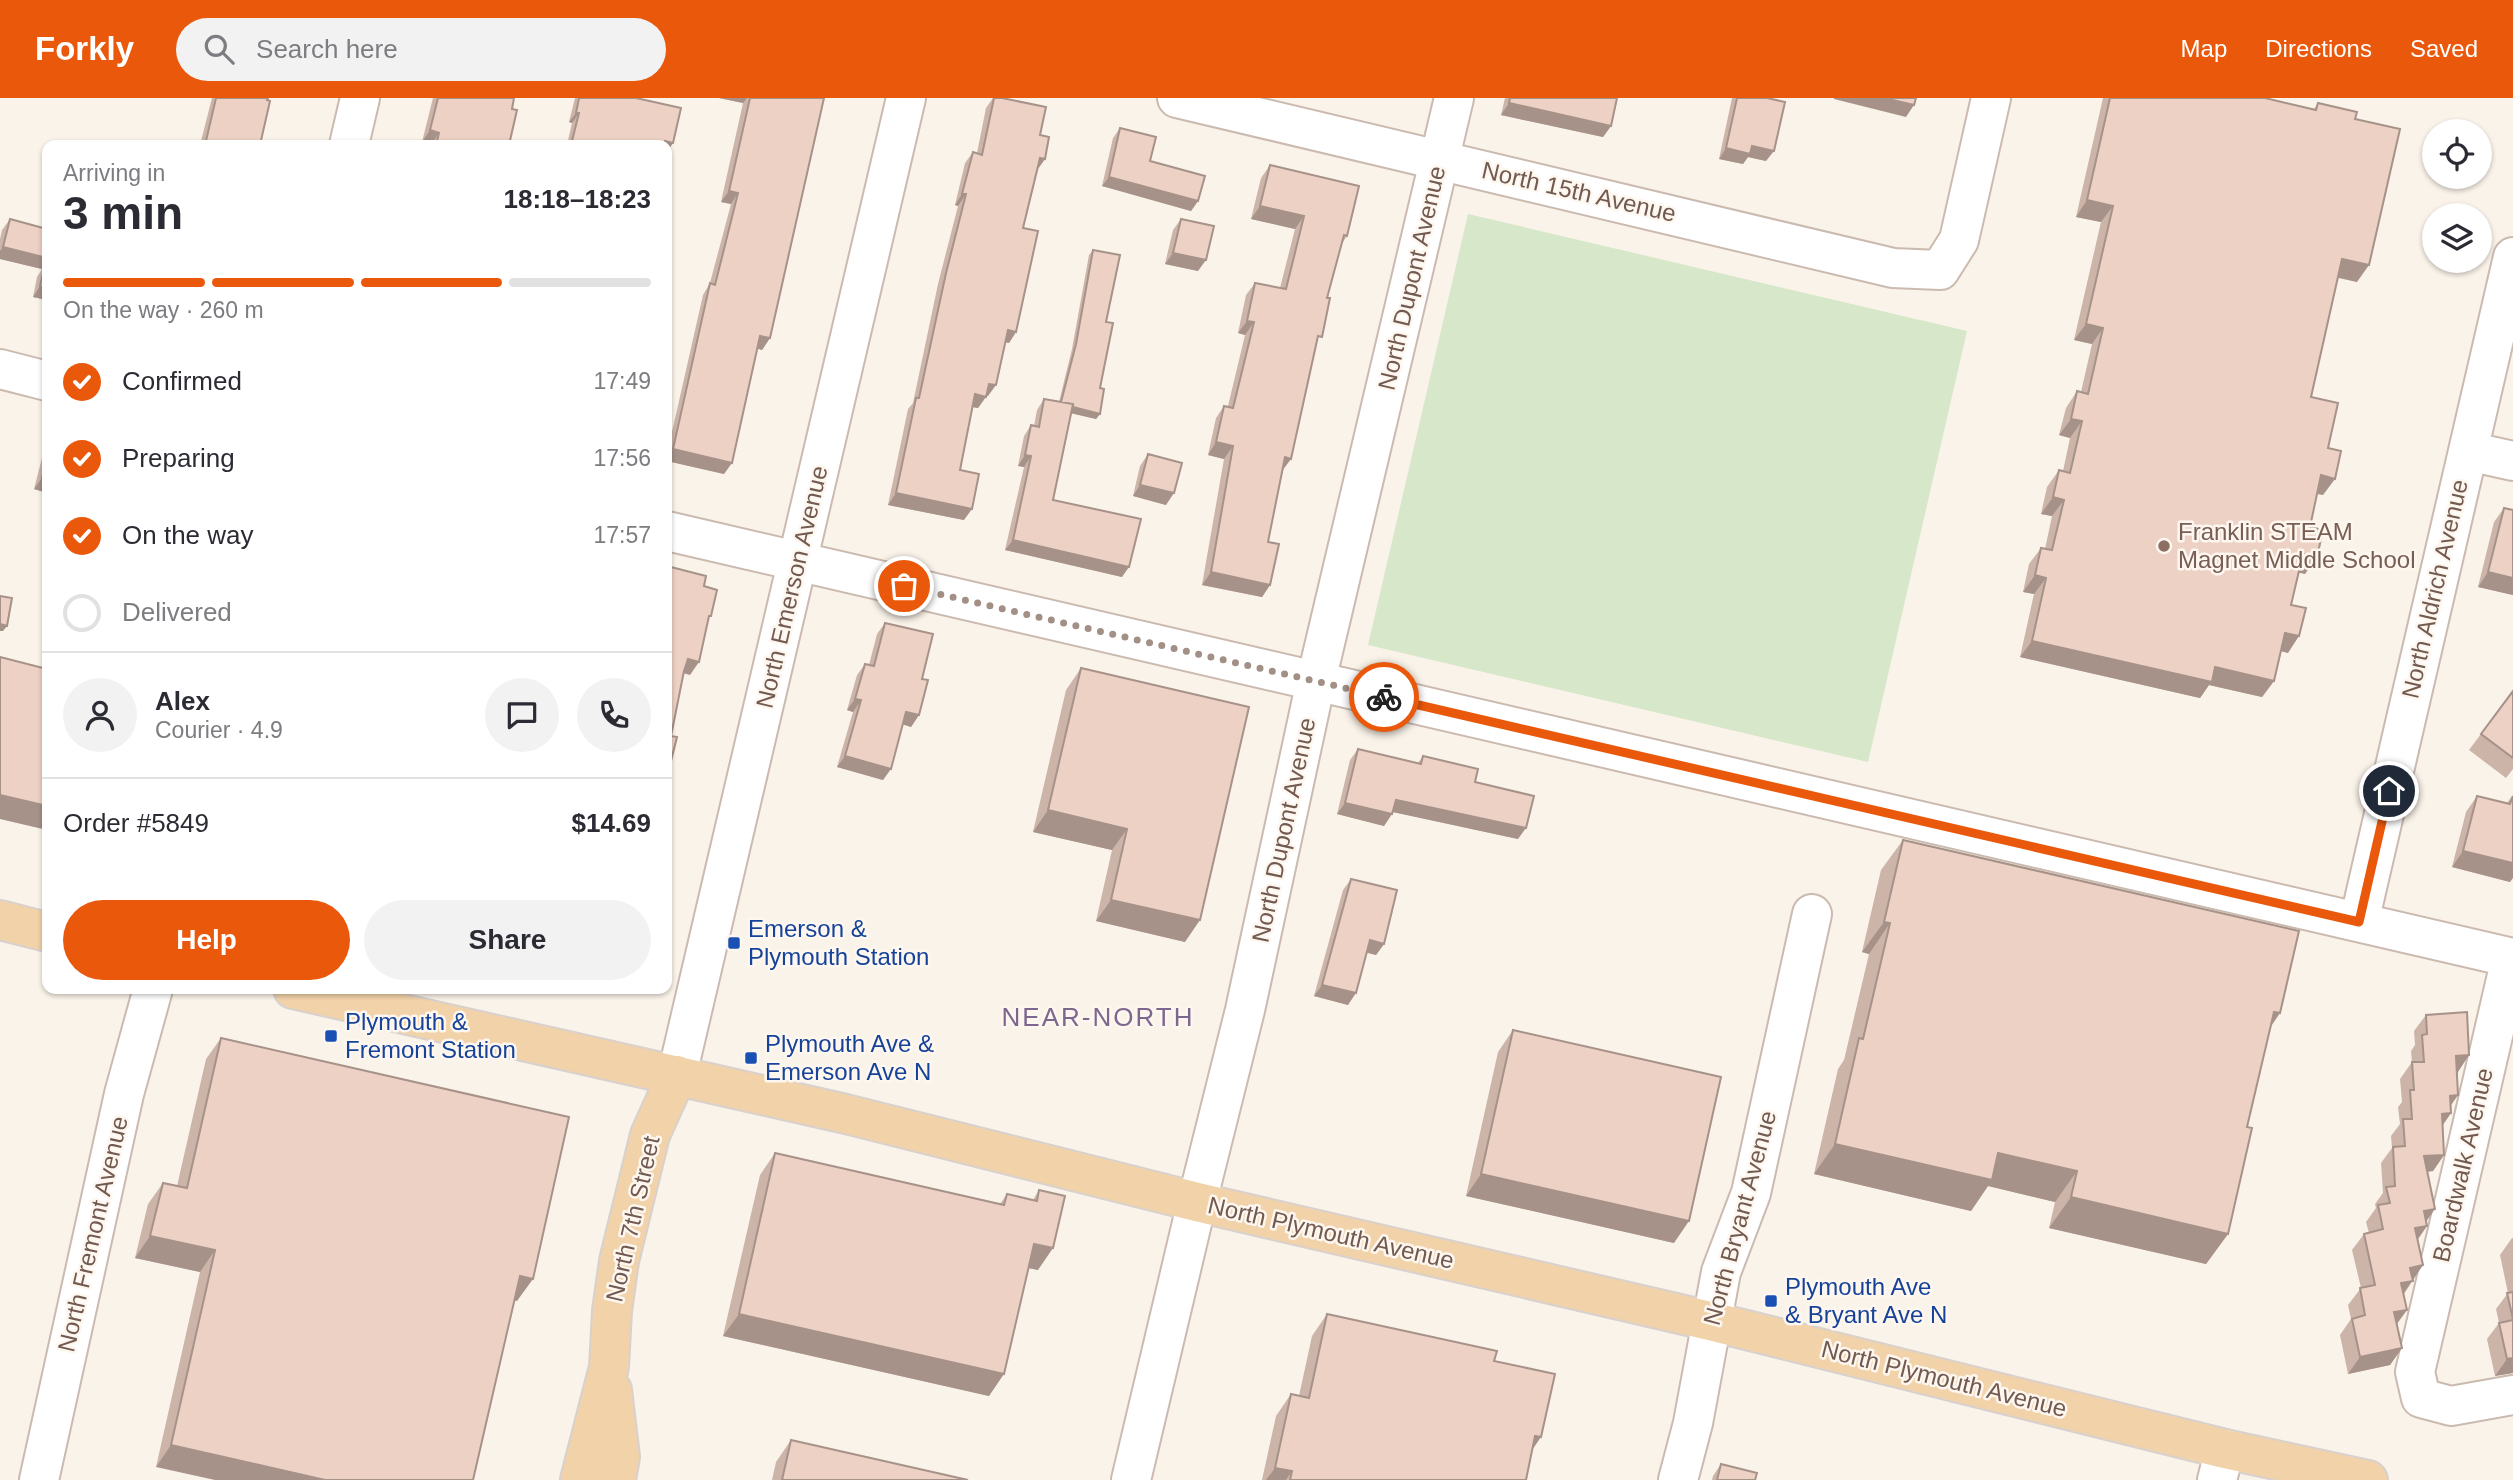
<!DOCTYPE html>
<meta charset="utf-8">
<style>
:root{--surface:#fff;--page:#f2f2f3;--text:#2b2b33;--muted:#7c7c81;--line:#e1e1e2;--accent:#ea580c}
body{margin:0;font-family:Arial,sans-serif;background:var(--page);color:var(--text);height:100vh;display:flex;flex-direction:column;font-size:26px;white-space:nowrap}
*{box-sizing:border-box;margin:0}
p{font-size:23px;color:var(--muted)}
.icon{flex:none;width:38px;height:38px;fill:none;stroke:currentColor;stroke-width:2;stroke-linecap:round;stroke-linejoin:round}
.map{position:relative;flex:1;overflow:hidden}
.sheet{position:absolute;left:42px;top:42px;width:630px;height:854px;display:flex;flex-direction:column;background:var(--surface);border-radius:14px;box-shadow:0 2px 5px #0004}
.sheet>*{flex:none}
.buttons{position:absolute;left:2422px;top:21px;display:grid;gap:14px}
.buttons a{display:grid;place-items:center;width:70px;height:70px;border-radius:50%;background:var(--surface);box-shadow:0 2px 5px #0004;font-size:35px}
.pin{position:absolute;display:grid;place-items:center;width:60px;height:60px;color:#fff;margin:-30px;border:4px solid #fff;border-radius:50%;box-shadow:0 2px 7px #0007}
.courier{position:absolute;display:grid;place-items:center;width:70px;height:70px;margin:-35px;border:5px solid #ea580c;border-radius:50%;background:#fff;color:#222;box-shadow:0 2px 9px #0007}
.summary em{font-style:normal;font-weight:800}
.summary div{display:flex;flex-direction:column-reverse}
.summary{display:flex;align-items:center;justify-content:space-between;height:119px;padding:0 21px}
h1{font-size:46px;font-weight:800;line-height:52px}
.bar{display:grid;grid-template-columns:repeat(4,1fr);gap:10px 7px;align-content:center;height:84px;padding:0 21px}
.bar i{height:9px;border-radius:5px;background:var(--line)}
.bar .selected{background:var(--accent)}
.bar p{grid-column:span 4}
.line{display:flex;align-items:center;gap:18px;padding:0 21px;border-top:2px solid var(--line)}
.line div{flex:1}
.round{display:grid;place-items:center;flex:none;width:74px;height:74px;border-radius:37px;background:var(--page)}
ol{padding:0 21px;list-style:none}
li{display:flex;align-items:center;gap:21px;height:77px}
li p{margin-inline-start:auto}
li .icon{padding:7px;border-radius:50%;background:var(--accent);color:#fff;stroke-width:4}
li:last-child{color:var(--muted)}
li i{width:38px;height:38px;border:4px solid var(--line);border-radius:50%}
.primary-button{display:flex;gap:14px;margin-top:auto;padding:14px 21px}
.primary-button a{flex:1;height:80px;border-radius:42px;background:var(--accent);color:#fff;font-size:28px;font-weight:800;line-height:80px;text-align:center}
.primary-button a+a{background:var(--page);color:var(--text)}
header{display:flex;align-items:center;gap:42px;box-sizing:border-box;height:98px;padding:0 35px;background:var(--accent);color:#fff}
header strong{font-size:33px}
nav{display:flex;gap:38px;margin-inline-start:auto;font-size:24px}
.search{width:490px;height:63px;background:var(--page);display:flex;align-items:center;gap:18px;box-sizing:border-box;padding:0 24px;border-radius:38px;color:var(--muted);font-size:26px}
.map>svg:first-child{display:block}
</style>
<header>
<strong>Forkly</strong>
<div class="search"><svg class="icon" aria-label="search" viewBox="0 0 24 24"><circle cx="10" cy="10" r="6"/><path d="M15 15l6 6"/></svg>Search here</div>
<nav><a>Map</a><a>Directions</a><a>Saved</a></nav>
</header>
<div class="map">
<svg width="2513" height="1382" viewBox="0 0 2513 1382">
<rect width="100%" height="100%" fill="#faf3e9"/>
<path fill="#d7e7c9" d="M1468 116 1967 233 1868 664 1368 547Z"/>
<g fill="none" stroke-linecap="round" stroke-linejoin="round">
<g stroke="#cbbab0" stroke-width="42">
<path id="minor" d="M1177 0 1893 170 1940 172 1959 142 1991 0
M349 47 360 0
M0 271 47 283
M2468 353 2513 363
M667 433 2513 860
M2359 824 2513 159
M2511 860 2415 1274 2421 1300 2451 1308 2513 1297
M677 977 906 0
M39 1382 124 996 153 891
M1131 1382 1197 1104 1245 912 1316 583 1454 0
M1678 1382 1693 1325 1721 1174 1751 1095 1812 816
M2217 1382 2225 1351"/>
</g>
<g stroke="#d8d1ce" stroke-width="42">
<path id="major" d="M0 822 47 834
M293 891 846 1016 1197 1104 1710 1223 2225 1351 2368 1382
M612 1292 620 1359 616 1382
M580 1382 609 1269 612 1213 619 1163 650 1037 677 977"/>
</g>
<use href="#minor" stroke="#fff" stroke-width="38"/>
<use href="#major" stroke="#f1d2a9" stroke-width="38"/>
</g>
<path fill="#ccb4a9" d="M212 0H268L260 47H200Z
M433 0H514L512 11 509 47H431V46L422 44Z
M575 0H636L667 47H567L572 25 569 24Z
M719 0H824L770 240 762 252 757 250 724 376 667 363V356L703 197 710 185 731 106 721 104 743 5Z
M993 0H1002L1040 37 1045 61 1038 71 1023 130 1016 234 1009 245 1005 244 988 298H986L978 310 972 309 960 372 964 422 888 407 908 311 913 305 938 186 958 108 955 107 965 65 973 54 977 55 986 10Z
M1505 0H1617L1611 28 1603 39 1501 17Z
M1732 0H1767L1766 63 1748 59 1743 66 1719 61Z
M2103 0H2265L2314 11 2318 5 2355 21 2357 184 2338 179 2311 299 2328 350 2323 397 2317 396 2310 429 2305 476 2299 474 2291 507 2288 555 2281 553 2274 583 2262 599 2209 587 2200 600 2020 559 2034 496 2023 494 2029 466 2041 450 2045 451 2052 418 2041 416 2047 389 2059 372 2063 373 2070 340 2059 337 2066 310 2077 293 2081 294 2092 246 2074 242 2101 124 2076 119Z
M1120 30 1150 63 1198 103 1191 113 1102 88 1113 40Z
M1270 67 1347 138 1341 147 1283 372 1268 444 1270 487 1262 499 1202 487 1224 361 1208 357 1216 320 1224 308H1228L1245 237 1238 235 1246 197 1255 185 1280 190 1295 131 1251 121 1261 80Z
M10 121 47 131V202L33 199 37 179 42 171 0 161V141L2 132Z
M1181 121 1198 173 1165 166 1173 132Z
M1093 152 1106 224 1100 290V316L1096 321 1071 315 1053 402 1122 479 1005 452 1024 369 1018 368 1024 338 1031 327 1034 328 1037 312 1044 301 1059 304 1072 251 1089 157Z
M47 351V395L34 391 43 356Z
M1148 356 1166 407 1133 398 1140 368Z
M2504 410 2513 412V497L2478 489 2494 424Z
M885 525 922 581 919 617 911 629 903 626 883 682 837 669 853 614 847 612 857 577 865 566 869 567 877 536Z
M1081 570 1185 844 1096 823 1112 752 1033 734 1066 592Z
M2513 593V671L2506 680 2469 652Z
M1358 651 1418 665 1423 658 1475 684 1518 741 1393 714 1384 728 1337 716 1350 662Z
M2477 698 2507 705 2512 698 2510 784 2452 769 2466 714Z
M1903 742 2270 930 2247 1029 2228 1136 2206 1166 2049 1130 2055 1104 1988 1088 1971 1113 1814 1076 1838 971 1844 962 1869 856 1862 854 1881 772Z
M1351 781 1384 846 1376 857 1367 855 1348 907 1314 898 1343 792Z
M2426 917 2458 974V997L2450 1008 2451 1015 2443 1027 2444 1057 2433 1073 2427 1074 2426 1123 2418 1141 2423 1167 2404 1196 2407 1212 2397 1226 2402 1250 2390 1267 2348 1276 2340 1237 2351 1221 2348 1207 2361 1190 2352 1152 2364 1136 2369 1135 2366 1124 2376 1110 2375 1106 2383 1095 2381 1065 2392 1050 2391 1038 2400 1026 2398 1009 2402 1004 2400 981 2412 964 2411 953 2415 947 2414 933Z
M1513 932 1674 1145 1466 1098 1498 954Z
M221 940 517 1203 514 1202 156 1369 200 1174 135 1160 148 1106 163 1085 177 1088 206 961Z
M775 1055 1000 1106 1007 1096 1033 1102 1039 1092 1038 1172 1028 1170 989 1298 723 1238 760 1077Z
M2512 1140H2513V1275L2495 1278 2487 1241 2499 1225 2496 1211 2508 1195 2500 1157Z
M1327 1216 1494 1263 1532 1351 1526 1382H1262L1276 1318 1291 1296 1299 1298 1312 1238Z
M791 1342 968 1382H772L776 1364Z
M1721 1366 1755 1382H1712L1713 1378Z"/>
<path fill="#a69289" d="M719 0H747L743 5Z
M1834 0H1884L1914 7 1906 19 1834 1Z
M1509 5 1611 28 1603 39 1501 17Z
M576 15H579L572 25 569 24Z
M430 32 439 35 431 46 422 44Z
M665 43 673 45 667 54V47H662Z
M1752 48 1774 53 1766 63 1748 59 1743 66 1719 61 1726 50Z
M1040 60 1045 61 1037 72Z
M1109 79 1198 103 1191 113 1102 88Z
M729 93 738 95 731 106 721 104Z
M962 96H966L958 108 955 107Z
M2087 102 2113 108 2101 124 2076 119Z
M1260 108 1304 118 1295 131 1251 121Z
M3 149 47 160V172L45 168 42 171 0 161V153Z
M1173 155 1206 162 1198 173 1165 166Z
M2342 161 2369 167 2357 184 2330 178Z
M40 188 47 190V202L33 199Z
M1247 223 1254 224 1245 237 1238 235Z
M2086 226 2103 230 2092 246 2074 242Z
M1008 232 1016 234 1009 245 1000 243Z
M760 238 770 240 762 252 752 249Z
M989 286 996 287 988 298 981 297Z
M975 296 986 299 978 310 967 308Z
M1061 306 1100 316 1096 321 1057 312Z
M2071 321 2082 323 2070 340 2059 337Z
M1216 344 1233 348 1224 361 1208 357Z
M673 351 732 365 724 376 667 363V360Z
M1025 357 1031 358 1024 369 1018 368Z
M1285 359 1291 361 1282 373Z
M2321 377 2335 381 2323 397 2310 394Z
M42 380 47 381V395L34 391Z
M1140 387 1174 395 1166 407 1133 398Z
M896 395 972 411 964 422 888 407Z
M2053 399 2064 402 2052 418 2041 416Z
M1013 442 1129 469 1122 479 1005 452Z
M2303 456 2317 459 2305 476 2292 473Z
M1211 474 1270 487 1262 499 1202 487Z
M2488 474 2513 480V497L2478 489Z
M2035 477 2046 480 2034 496 2023 494Z
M0 526 7 528 3 533H0Z
M2285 535 2299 538 2288 555 2273 551Z
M2032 543 2215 569 2274 583 2262 599 2209 587 2200 600 2020 559Z
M688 561 699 564 690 577 679 574Z
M855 601 861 602 853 614 847 612Z
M906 614 919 617 911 629 898 625Z
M845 658 891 671 883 682 837 669Z
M0 697 47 708V732L0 721Z
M1396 702 1526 730 1518 741 1388 713Z
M1345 705 1392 716 1384 728 1337 716Z
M1048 712 1127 731 1112 752 1033 734Z
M2463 753 2513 765V780L2510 784 2452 769Z
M1111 802 1200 822 1185 844 1096 823Z
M1884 824 1890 825 1869 856 1862 854Z
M1370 842 1384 846 1376 857 1362 853Z
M1322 887 1356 895 1348 907 1314 898Z
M2274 914 2280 915 2259 946Z
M2469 957 2458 974H2444L2456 958Z
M2458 997 2447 1013 2450 998Z
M2451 1015 2439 1032 2442 1016Z
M1835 1046 1998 1055 2077 1073 2055 1104 1988 1088 1971 1113 1814 1076Z
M2444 1057 2433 1073 2412 1075 2424 1058Z
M1481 1076 1689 1123 1674 1145 1466 1098Z
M2071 1099 2228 1136 2206 1166 2049 1130Z
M2435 1111 2423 1128 2424 1113Z
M2427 1128 2416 1144 2415 1130Z
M150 1138 215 1152 200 1174 135 1160Z
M1034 1146 1053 1150 1038 1172 1019 1168Z
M2423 1167 2401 1199 2390 1202 2410 1170Z
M520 1178 533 1181 517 1203 505 1200Z
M2407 1212 2395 1228 2394 1214Z
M739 1216 1004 1276 989 1298 723 1238Z
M2402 1250 2390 1267 2348 1276 2360 1259Z
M2513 1260V1275L2495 1278 2507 1261Z
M1535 1338 1541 1339 1526 1361Z
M171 1347 325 1382H215L156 1369Z
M1275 1370 1292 1373 1286 1382H1266Z"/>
<path fill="#edd1c4" stroke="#a69289" stroke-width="2" d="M216 0H268L267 2 270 3 260 47H205Z
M438 0H514L512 11 517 12 509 47H436L439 35 430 32Z
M579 0H636L681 10 673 45 665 43 664 47H571L579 15H576Z
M750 0H824L770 240 760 238 732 365 673 351 710 185 715 187 738 95 729 93Z
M994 0H1002L1046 9 1040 37 1049 39 1045 61 1040 60 1023 130 1038 133 1016 234 1008 232 996 287 989 286 986 299 975 296 960 372 979 376 972 411 896 395 916 300H919L946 175 966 96H962L973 54 982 57Z
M1510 0H1617L1611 28 1509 5Z
M1737 0H1767L1785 4 1774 53 1752 48 1750 56 1726 50Z
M1884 0H1916L1914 7Z
M2110 0H2265L2316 12 2318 5 2357 14 2355 21 2400 31 2369 167 2342 161 2311 299 2338 305 2328 350 2341 353 2335 381 2321 377 2310 429 2323 432 2317 459 2303 456 2291 507 2306 510 2299 538 2285 535 2274 583 2215 569 2212 584 2032 543 2046 480 2035 477 2041 450 2052 452 2064 402 2053 399 2059 372 2070 375 2082 323 2071 321 2077 293 2088 296 2103 230 2086 226 2113 108 2087 102Z
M1120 30 1156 39 1150 63 1205 78 1198 103 1109 79Z
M1270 67 1359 88 1347 138 1344 137 1327 200H1330L1322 239 1318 238 1291 361 1285 359 1268 444 1279 446 1270 487 1211 474 1233 348 1216 344 1224 308 1233 310 1254 224 1247 223 1255 185 1286 191 1304 118 1260 108Z
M10 121 47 131V160L3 149Z
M1181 121 1214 128 1206 162 1173 155Z
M1093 152 1120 157 1106 224 1113 225 1100 290 1104 291 1100 316 1073 309V306L1061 304 1076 246Z
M45 168H47V190L40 188Z
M1044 301 1073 306 1053 402 1141 421 1129 469 1013 442 1031 358 1025 357 1031 327 1039 329Z
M1148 356 1182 365 1174 395 1140 387Z
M47 360V381L42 380Z
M2504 410 2513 412V480L2488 474Z
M667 468 706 478 704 488 717 492 711 518H709L699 564 688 561 684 573 671 638 677 639 668 675 667 674Z
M0 498 12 500 7 528 0 526Z
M885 525 933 536 922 581 928 582 919 617 906 614 891 671 845 658 861 602 855 601 865 566 874 568Z
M0 559 47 571V708L0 697Z
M1081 570 1249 609 1200 822 1111 802 1127 731 1048 712Z
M2513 593V660L2481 636Z
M1358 651 1421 666 1423 658 1478 671 1475 684 1534 698 1526 730 1396 702 1392 716 1345 705Z
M2477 698 2510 706 2513 698V765L2463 753Z
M1903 742 2299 833 2280 915 2274 914 2247 1029 2252 1030 2228 1136 2071 1099 2077 1073 1998 1055 1992 1082 1835 1046 1859 940 1863 941 1890 825 1884 824Z
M1351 781 1397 792 1384 846 1370 842 1356 895 1322 887Z
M2467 914 2469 957 2456 958 2458 997 2450 998 2451 1015 2442 1016 2444 1057 2424 1058 2435 1111 2424 1113 2427 1128 2415 1130 2423 1167 2410 1170 2413 1183 2401 1185 2407 1212 2394 1214 2402 1250 2360 1259 2352 1221 2365 1217 2360 1190 2375 1187 2364 1136 2383 1131 2378 1107 2390 1105 2386 1089 2395 1088 2393 1049 2405 1048 2403 1021H2412L2410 992H2414L2412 964H2424L2422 937 2427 936 2426 917Z
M1513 932 1721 979 1689 1123 1481 1076Z
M221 940 569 1019 533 1181 520 1178 473 1382H325L171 1347 215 1152 150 1138 163 1085 187 1090Z
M775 1055 1004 1107 1007 1096 1037 1103 1039 1092 1065 1098 1053 1150 1034 1146 1004 1276 739 1216Z
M2513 1194V1221L2507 1195Z
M1327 1216 1497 1253 1494 1263 1555 1276 1541 1339 1535 1338 1526 1382H1290L1292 1373 1275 1370 1291 1296 1309 1300Z
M2513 1222V1260L2507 1261 2499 1225Z
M791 1342 968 1382H782Z
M1721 1366 1757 1375 1755 1382H1717Z"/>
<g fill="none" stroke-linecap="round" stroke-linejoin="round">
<path stroke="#a29086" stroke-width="7" stroke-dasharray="0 12.6" d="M904 488 1384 599"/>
<path stroke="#ea580c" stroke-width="9" d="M1384 599 2359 824 2389 693"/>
</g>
<circle fill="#8d6e63" stroke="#fdf7f0" stroke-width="2.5" cx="2164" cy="448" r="7"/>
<g fill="#1a4fb4" stroke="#fdf7f0" stroke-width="2.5">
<rect x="727" y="838" width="14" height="14" rx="3.5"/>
<rect x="324" y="931" width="14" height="14" rx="3.5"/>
<rect x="744" y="953" width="14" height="14" rx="3.5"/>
<rect x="1764" y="1196" width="14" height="14" rx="3.5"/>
</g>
<g text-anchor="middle" stroke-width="5" stroke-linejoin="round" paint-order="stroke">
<g font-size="24" fill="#725a50" stroke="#fdf7f0">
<text transform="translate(1579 94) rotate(13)" y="8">North 15th Avenue</text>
<text transform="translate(1412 180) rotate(-77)" y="8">North Dupont Avenue</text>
<text transform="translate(792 489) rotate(-77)" y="8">North Emerson Avenue</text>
<text transform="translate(2435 491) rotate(-77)" y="8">North Aldrich Avenue</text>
<text transform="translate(1284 732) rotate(-78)" y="8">North Dupont Avenue</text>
<text transform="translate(2463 1067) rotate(-77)" y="8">Boardwalk Avenue</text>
<text transform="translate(1740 1120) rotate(-75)" y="8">North Bryant Avenue</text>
<text transform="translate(633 1121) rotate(-77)" y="8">North 7th Street</text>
<text transform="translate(1331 1135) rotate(13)" y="8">North Plymouth Avenue</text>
<text transform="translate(93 1136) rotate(-77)" y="8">North Fremont Avenue</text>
<text transform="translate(1944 1281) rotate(14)" y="8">North Plymouth Avenue</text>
</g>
<g font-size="24" fill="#785e54" stroke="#fdf7f0" text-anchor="start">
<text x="2178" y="442">Franklin STEAM<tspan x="2178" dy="28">Magnet Middle School</tspan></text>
</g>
<g font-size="24" fill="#164399" stroke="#fdf7f0" text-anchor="start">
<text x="748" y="839">Emerson &amp;<tspan x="748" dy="28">Plymouth Station</tspan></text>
<text x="345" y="932">Plymouth &amp;<tspan x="345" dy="28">Fremont Station</tspan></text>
<text x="765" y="954">Plymouth Ave &amp;<tspan x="765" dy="28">Emerson Ave N</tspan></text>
<text x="1785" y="1197">Plymouth Ave<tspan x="1785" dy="28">&amp; Bryant Ave N</tspan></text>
</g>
<g font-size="26" letter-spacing="2" fill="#7e678e" stroke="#fdf7f0">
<text x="1098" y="928">NEAR-NORTH</text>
</g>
</g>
</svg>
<div class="buttons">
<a><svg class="icon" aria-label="locate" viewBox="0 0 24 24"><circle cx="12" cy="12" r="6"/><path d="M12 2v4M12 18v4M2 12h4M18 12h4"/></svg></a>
<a><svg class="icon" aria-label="layers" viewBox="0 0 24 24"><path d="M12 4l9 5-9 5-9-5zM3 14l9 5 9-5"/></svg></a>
</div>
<div class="pin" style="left:904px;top:488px;background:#ea580c"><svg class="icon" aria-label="bag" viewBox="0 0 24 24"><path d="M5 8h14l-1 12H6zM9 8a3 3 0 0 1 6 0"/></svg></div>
<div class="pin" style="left:2389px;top:693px;background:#1f2937"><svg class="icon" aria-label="home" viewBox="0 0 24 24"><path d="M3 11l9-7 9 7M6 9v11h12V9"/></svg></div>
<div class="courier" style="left:1384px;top:599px"><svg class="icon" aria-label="bike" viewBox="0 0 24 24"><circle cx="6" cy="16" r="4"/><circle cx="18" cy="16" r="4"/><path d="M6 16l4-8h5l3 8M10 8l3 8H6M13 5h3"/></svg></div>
<section class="sheet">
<div class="summary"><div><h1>3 min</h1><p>Arriving in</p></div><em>18:18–18:23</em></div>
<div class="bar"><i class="selected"></i><i class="selected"></i><i class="selected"></i><i></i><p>On the way · 260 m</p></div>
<ol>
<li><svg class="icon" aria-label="check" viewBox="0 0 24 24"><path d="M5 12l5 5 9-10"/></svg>Confirmed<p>17:49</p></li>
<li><svg class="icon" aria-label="check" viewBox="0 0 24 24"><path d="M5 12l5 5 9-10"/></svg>Preparing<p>17:56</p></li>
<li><svg class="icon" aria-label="check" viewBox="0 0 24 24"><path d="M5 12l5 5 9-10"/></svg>On the way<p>17:57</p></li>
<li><i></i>Delivered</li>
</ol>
<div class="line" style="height:126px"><a class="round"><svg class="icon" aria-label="person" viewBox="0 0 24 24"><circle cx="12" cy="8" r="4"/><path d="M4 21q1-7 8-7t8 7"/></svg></a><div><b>Alex</b><p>Courier · 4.9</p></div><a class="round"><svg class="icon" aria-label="chat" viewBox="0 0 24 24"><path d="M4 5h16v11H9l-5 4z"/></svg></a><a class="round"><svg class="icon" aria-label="phone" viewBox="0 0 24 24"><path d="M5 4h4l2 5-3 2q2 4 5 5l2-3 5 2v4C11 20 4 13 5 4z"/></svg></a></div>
<div class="line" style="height:91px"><div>Order #5849</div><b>$14.69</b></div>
<div class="primary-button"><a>Help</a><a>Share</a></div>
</section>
</div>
